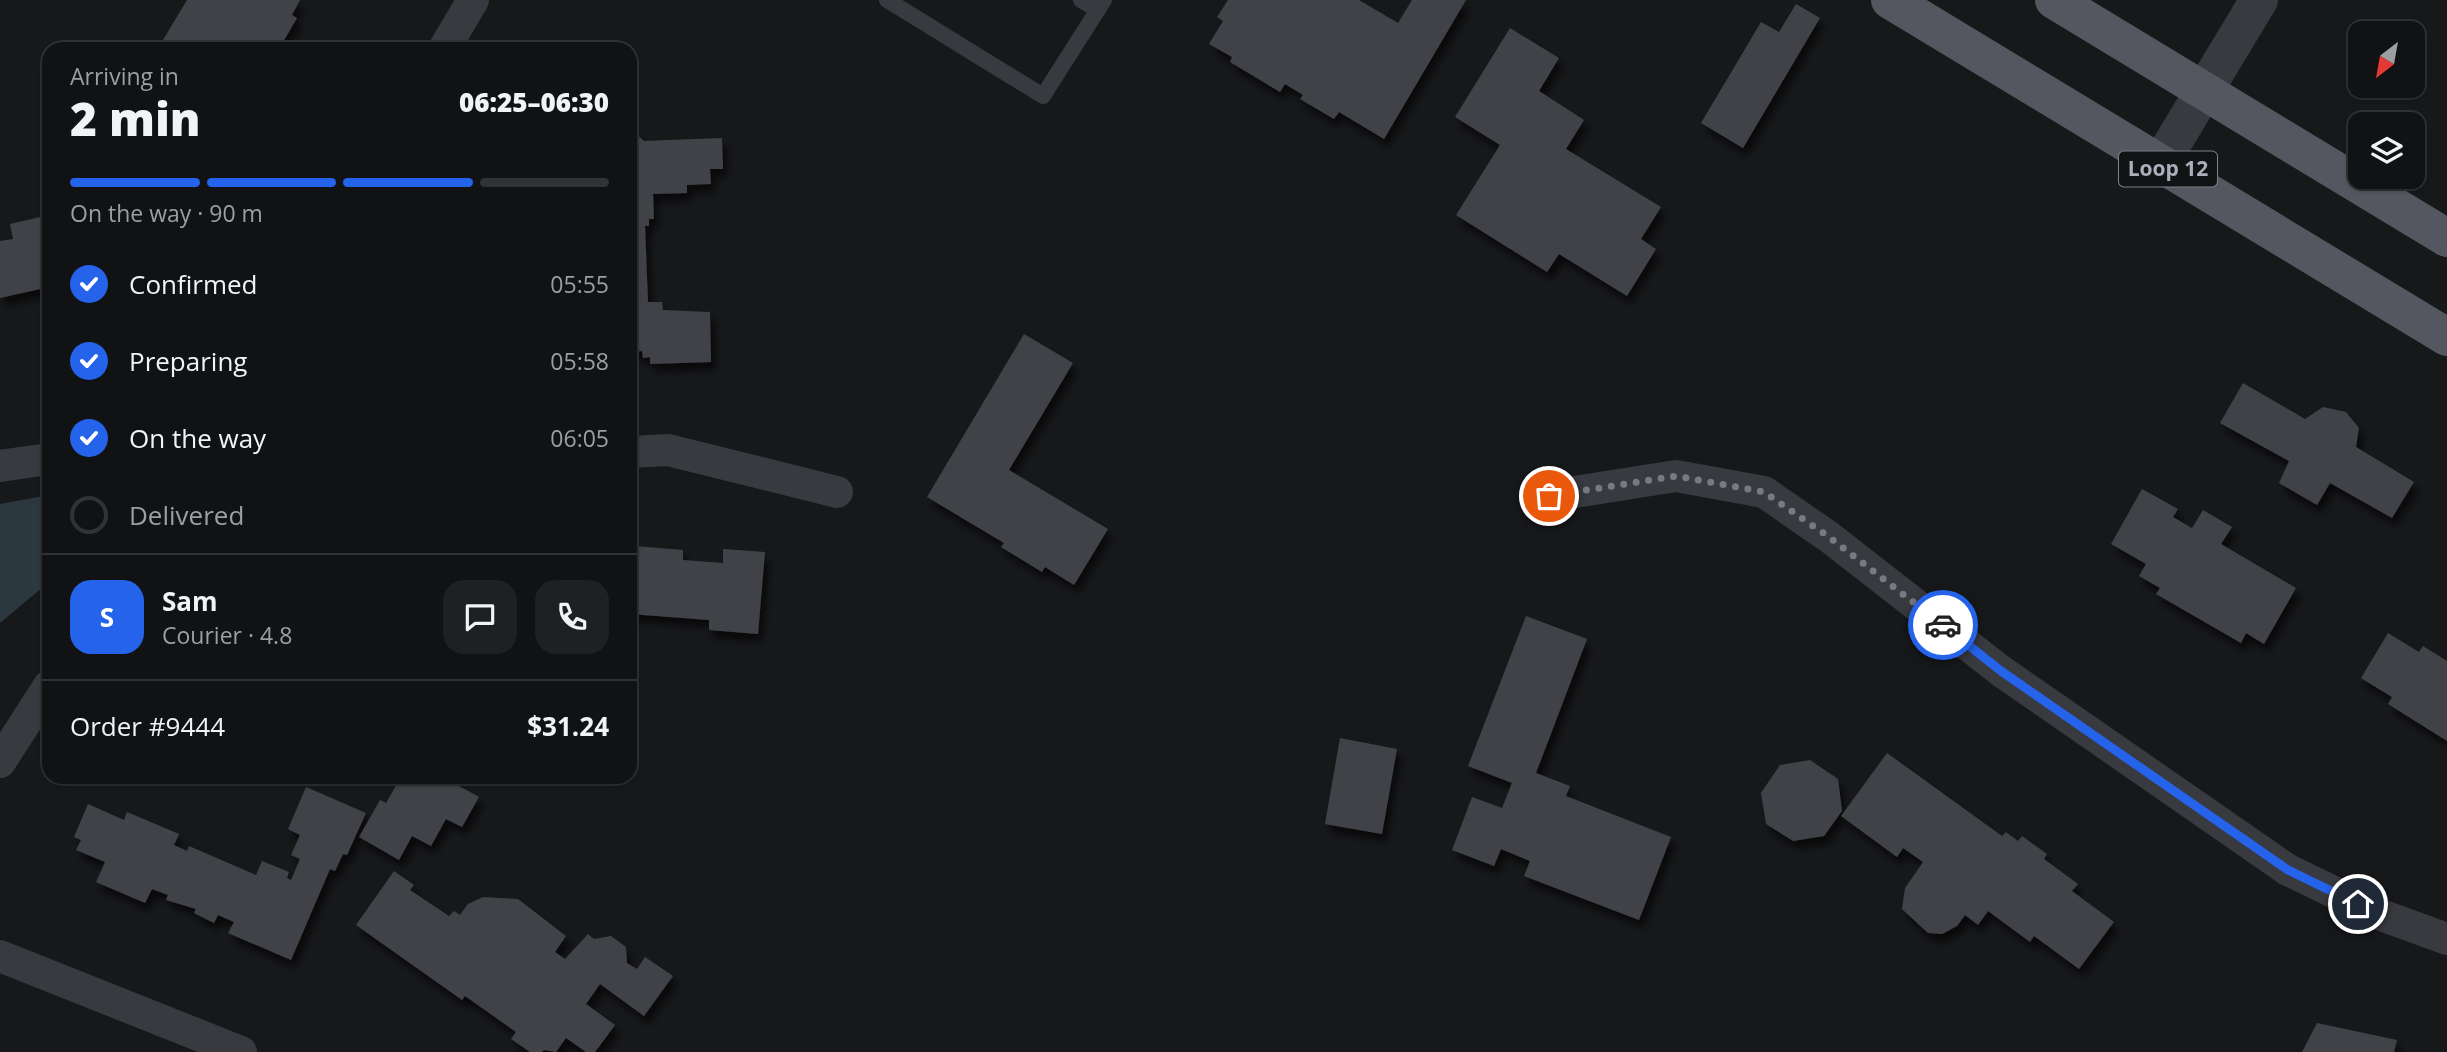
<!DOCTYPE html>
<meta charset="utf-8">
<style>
:root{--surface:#111214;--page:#1e2022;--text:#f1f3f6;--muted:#9c9ea0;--line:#303234;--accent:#2563eb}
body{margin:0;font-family:"Open Sans",sans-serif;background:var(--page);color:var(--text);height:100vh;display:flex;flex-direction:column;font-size:26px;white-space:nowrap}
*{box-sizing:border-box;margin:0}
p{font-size:23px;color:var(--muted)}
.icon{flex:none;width:38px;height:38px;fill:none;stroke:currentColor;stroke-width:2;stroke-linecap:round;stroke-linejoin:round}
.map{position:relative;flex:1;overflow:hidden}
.side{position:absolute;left:42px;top:42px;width:595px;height:742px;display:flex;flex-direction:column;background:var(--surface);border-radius:21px;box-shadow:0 2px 5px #0004,0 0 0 2px var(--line)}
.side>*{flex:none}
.needle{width:46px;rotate:211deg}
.buttons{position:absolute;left:2348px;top:21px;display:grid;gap:14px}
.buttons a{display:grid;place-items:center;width:77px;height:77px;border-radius:14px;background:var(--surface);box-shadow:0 2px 5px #0004,0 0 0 2px var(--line);font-size:35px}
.pin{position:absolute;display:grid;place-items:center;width:60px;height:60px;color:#fff;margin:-30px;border:4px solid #fff;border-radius:50%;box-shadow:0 2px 7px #0007}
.courier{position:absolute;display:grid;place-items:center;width:70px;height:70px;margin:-35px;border:5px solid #2563eb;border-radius:50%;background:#fff;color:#222;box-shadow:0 2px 9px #0007}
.summary em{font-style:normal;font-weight:800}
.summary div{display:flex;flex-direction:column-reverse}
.summary{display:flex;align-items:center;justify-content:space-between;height:119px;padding:0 28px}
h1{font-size:46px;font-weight:800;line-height:52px}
.bar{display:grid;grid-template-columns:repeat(4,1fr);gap:10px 7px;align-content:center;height:84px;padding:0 28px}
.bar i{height:9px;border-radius:5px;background:var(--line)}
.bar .on{background:var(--accent)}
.bar p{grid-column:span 4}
.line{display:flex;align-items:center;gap:18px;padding:0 28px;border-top:2px solid var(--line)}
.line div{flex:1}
.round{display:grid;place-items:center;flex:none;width:74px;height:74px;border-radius:21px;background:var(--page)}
ol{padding:0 28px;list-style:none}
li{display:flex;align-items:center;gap:21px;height:77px}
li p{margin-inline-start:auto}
li .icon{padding:7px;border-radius:50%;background:var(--accent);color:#fff;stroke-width:4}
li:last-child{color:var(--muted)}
li i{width:38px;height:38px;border:4px solid var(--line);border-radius:50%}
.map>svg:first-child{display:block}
</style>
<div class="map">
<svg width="2447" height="1052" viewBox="0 0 2447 1052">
<defs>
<filter id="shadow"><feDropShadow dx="4.5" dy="8" stdDeviation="3.5" flood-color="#0009"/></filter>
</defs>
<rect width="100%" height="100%" fill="#17181a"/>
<path fill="#2c383f" d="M49 495V582L0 623V504Z"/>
<path fill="#414347" filter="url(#shadow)" d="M187 0H300L292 15 297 18 279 49H165L168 43 163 40Z
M1228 0H1359L1398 23 1412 0H1466L1384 139 1339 112 1334 119 1300 99 1303 95 1285 84 1280 92 1230 62 1232 57 1209 44 1223 21 1217 17Z
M1796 4 1820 18 1743 148 1701 123 1761 22 1779 32Z
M1510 28 1559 58 1539 91 1584 120 1566 149 1661 207 1641 239 1656 249 1627 296 1559 254 1547 272 1456 215 1500 145 1455 117Z
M630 128 644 141 722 138 723 169H710L711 184 687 185V193L653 194 654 219H649V226H645L648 302H662L663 310 710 312 711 362 650 364V357L643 358 642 351 630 352Z
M49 215V287L0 298V241L13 239 10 224Z
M1024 334 1073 363 1009 470 1108 529 1074 585 1045 567 1042 572 1001 547 1004 543 927 497Z
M2243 383 2305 419 2323 407 2346 412 2359 428 2356 447 2414 482 2392 518 2330 483 2317 505 2279 483 2289 461 2220 423Z
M2142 489 2178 509 2173 517 2192 528 2203 510 2232 527 2221 544 2296 588 2264 644 2246 633 2241 643 2156 594 2160 588 2139 576 2146 564 2111 544Z
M634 546 683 550V560L723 563V549L765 552 758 634 709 630V620L630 614V565H632Z
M1526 616 1587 639 1536 773 1570 786 1566 796 1671 837 1639 920 1524 876 1530 861 1501 849 1494 866 1452 850 1472 797 1502 808 1512 783 1468 766Z
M2388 633 2419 652 2423 646 2447 661V741L2388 704 2392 697 2361 678Z
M1340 738 1397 749 1382 834 1325 824Z
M1887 753 2002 836 2006 832 2018 841 2022 836 2047 854 2044 859 2078 884 2072 891 2114 922 2079 969 2034 936 2030 942 1988 911 1978 925 1965 915 1957 926 1942 934 1928 933 1902 909 1905 888 1923 862 1903 848 1897 857 1841 816Z
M1810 760 1838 779 1842 811 1824 836 1793 841 1766 824 1761 793 1780 765Z
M401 777H443L479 797 462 827 446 819 431 846 412 836 399 860 359 837 380 800 386 803Z
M306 787 366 813 347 855 343 854 335 871 330 869 291 960 228 933 234 922 218 915 214 923 194 913 196 909 166 900 168 895 152 889 145 903 96 882 105 862 76 850 81 840 74 837 88 804 124 820 127 812 179 834 174 845 187 851 189 846 256 875 262 861 289 872 287 878 291 880 300 859 291 855 300 835 288 829Z
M394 871 414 885 410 890 449 916 454 911 460 915 468 904 483 897 518 899 566 936 555 952 565 959 588 934 594 939 611 936 626 947 627 963 637 969 645 957 673 976 644 1016 600 984 586 1004 615 1025 595 1052H586L566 1038 556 1052 544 1050 542 1052H530L511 1039 516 1032 465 996 462 1000 356 925Z
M2317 1023 2397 1040 2394 1052H2302Z"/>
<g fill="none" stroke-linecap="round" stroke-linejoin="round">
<path stroke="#383a3f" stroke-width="16" d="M887 0 1043 96 1104 0
M1081 0 1098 10"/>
<path stroke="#383a3f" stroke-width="32" d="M444 49 473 0
M630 452 668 450 837 492
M0 466 49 459
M1549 496 1676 476 1764 492 1829 537 2001 671 2288 870 2381 915 2447 939
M0 762 49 686
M0 956 241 1052"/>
<path stroke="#383a3f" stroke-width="38" d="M2160 164 2259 0"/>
<path stroke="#54575f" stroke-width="38" d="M1890 0 2447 337
M2054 0 2447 238"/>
</g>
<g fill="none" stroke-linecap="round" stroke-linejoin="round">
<path stroke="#767a83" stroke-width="7" stroke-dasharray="0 12.6" d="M1549 496 1676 476 1764 492 1829 537 1943 625"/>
<path stroke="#2563eb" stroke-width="9" d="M1943 625 2001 671 2288 870 2358 904"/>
</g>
<g text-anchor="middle" stroke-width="5" stroke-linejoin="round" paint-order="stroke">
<rect fill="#121315" stroke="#7c8089" stroke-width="2" x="2119" y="151.5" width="98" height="35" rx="5"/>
<g font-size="21" font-weight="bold" fill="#a9afbb">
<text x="2168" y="176">Loop 12</text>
</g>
</g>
</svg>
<div class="buttons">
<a><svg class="needle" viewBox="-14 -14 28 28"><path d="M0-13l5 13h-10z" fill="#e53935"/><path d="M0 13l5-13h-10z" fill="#9c9ea0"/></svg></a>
<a><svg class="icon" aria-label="layers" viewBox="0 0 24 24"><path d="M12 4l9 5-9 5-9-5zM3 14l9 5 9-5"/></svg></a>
</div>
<div class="pin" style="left:1549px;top:496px;background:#ea580c"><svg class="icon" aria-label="bag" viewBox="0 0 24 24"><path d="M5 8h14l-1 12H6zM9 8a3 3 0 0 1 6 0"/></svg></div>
<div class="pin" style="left:2358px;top:904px;background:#1f2937"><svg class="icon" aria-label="home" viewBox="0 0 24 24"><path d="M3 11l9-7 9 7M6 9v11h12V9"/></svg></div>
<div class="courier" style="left:1943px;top:625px"><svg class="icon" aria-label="car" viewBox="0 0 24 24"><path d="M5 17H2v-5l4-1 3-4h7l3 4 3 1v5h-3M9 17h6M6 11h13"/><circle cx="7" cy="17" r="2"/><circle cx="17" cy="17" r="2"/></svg></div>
<section class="side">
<div class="summary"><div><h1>2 min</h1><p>Arriving in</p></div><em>06:25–06:30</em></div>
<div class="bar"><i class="on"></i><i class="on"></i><i class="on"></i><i></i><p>On the way · 90 m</p></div>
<ol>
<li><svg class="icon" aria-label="check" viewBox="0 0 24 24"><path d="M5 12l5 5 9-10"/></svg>Confirmed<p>05:55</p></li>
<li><svg class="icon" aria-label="check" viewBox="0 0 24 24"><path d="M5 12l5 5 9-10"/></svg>Preparing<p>05:58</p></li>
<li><svg class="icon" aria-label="check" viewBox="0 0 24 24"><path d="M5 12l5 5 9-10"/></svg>On the way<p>06:05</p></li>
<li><i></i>Delivered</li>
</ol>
<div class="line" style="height:126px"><b class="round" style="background:var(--accent);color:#fff">S</b><div><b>Sam</b><p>Courier · 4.8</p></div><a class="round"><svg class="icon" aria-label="chat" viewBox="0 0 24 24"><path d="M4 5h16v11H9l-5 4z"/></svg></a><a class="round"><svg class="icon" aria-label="phone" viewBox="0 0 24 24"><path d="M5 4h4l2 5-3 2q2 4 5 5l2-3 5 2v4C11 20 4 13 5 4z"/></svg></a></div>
<div class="line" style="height:91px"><div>Order #9444</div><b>$31.24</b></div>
</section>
</div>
